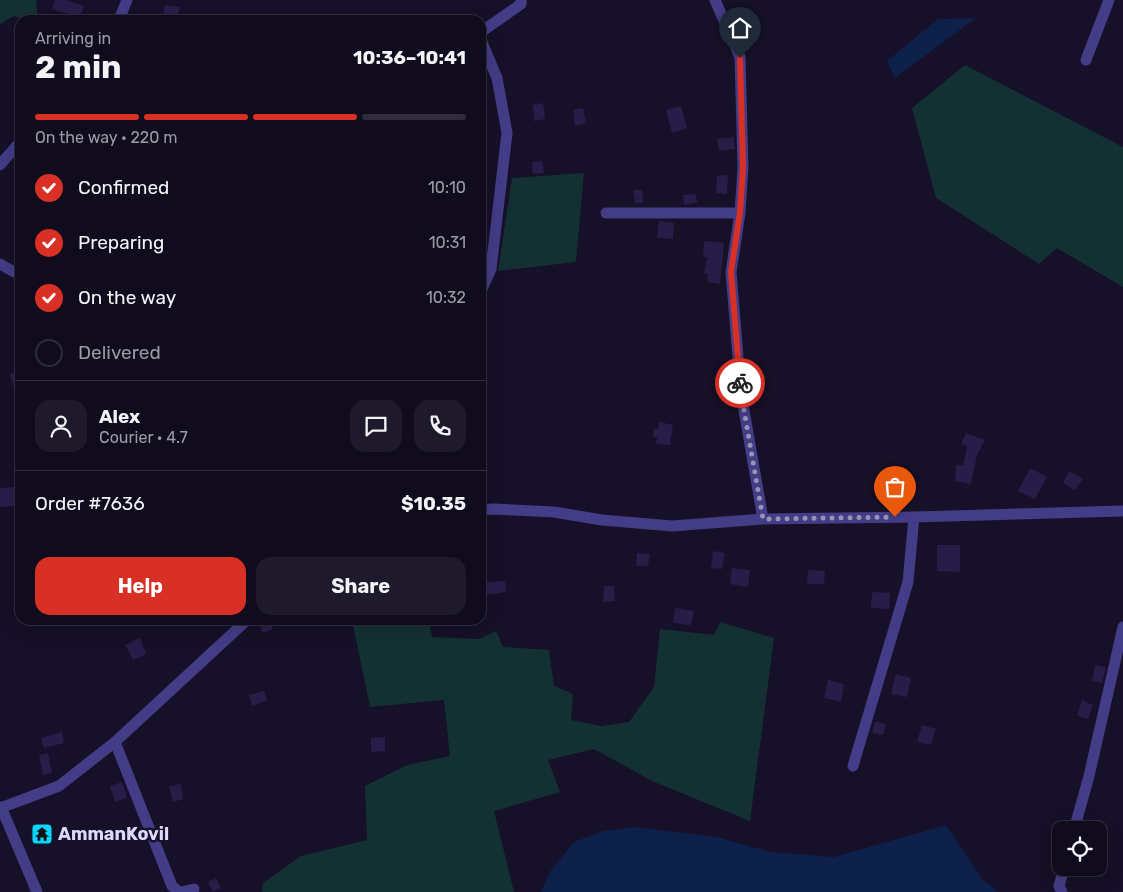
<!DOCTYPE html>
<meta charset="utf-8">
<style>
:root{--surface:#100c1e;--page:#1e1a2b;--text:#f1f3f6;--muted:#9c9ba4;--line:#302c3c;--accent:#d93025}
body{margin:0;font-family:Rubik,sans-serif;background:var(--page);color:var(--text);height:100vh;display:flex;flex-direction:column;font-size:19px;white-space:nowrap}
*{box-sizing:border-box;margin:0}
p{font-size:16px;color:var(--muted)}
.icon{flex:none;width:28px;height:28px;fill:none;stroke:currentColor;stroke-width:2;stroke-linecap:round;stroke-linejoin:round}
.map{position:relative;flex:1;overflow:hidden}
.side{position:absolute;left:15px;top:15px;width:471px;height:610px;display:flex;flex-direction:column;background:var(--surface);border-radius:15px;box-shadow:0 5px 20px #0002,0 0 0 1px var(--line)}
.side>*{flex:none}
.fabs{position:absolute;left:1052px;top:821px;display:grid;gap:10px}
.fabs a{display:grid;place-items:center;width:55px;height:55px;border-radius:10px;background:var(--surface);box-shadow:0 5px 20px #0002,0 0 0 1px var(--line);font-size:25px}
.pin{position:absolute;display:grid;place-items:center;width:42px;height:42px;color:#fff;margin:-51px -21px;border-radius:50% 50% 50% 0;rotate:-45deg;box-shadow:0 0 5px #0007}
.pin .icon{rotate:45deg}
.courier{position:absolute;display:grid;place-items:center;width:50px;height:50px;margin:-25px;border:4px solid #d93025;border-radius:50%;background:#fff;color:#222;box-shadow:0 1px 6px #0007}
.summary em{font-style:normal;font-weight:700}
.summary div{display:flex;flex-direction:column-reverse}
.summary{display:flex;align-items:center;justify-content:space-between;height:85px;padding:0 20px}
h1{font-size:32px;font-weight:700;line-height:38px}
.bar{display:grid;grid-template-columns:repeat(4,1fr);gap:8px 5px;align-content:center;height:60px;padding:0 20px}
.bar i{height:6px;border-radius:4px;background:var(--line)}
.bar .active{background:var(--accent)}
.bar p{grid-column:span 4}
.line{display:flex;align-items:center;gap:12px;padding:0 20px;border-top:1px solid var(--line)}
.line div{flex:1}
.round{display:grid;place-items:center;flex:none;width:52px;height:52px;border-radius:15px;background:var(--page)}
ol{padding:0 20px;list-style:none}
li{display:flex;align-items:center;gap:15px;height:55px}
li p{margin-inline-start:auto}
li .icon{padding:5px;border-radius:50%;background:var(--accent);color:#fff;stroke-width:4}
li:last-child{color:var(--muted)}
li i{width:28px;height:28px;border:2px solid var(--line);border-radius:50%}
.action{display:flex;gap:10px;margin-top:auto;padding:10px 20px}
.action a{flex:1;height:58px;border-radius:15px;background:var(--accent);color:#fff;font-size:20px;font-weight:700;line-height:58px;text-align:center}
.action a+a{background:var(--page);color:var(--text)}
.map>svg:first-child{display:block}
</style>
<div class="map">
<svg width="1123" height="892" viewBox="0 0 1123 892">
<rect width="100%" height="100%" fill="#161028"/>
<path fill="#133132" d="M0 0H36L38 20H25L14 16 0 24Z
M965 65 1123 147V287L1057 248 1039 264 936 198 912 108Z
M584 173 576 262 498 271 512 178Z
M352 620H429L432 637 479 639 496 631 503 647 549 650 554 686 573 694 571 720 601 726 629 722 654 687 660 629 714 635 720 622 774 638 750 821 652 781 594 749 548 760 560 792 494 811 514 892H262L263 883 301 856 367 840 365 786 407 765 450 756 444 700 370 707Z"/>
<path fill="#0d204a" d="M976 18 895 78 887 61 938 19Z
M946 825 982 879 999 892H541L551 870 574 842 603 831 633 827 717 837 771 852 834 857Z"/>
<path fill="#281d48" d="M55 0H66L84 6 79 20H73L67 18 68 14 52 9Z
M165 5 180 7 177 18 163 16Z
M543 103 545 119 534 121 533 105Z
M681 106 687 128 672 133 666 110Z
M583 108 586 123 575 126 573 110Z
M734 137 735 149 719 151 717 139Z
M542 161 544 173 533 174 532 162Z
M728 175 727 194 716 193 717 176Z
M633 190H642L643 203H635Z
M696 194 697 203 684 205 683 195Z
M659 221 674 223 673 239 657 238Z
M704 241 724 243 720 284 707 282 708 274H704L707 257H703Z
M20 369V384L13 386 10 374Z
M659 422 673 425 670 445 656 444 657 437H653L654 429H658Z
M966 433 985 440 977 455 971 484 955 481 956 465 963 466 967 446 961 444Z
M1030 468 1047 477 1035 499 1018 491Z
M1069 471 1083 479 1075 490 1063 483Z
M14 487 15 506 0 507V488Z
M937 545H960V572L937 571Z
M713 551 725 553 722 569 711 568Z
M637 553 650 554 648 566H636Z
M732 568 750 570 748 587 730 584Z
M808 570 825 571 824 584H807Z
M505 581 506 592 487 595V582Z
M604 586H614L615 601 603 602Z
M872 592 890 593 889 609 871 608Z
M675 608 694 611 691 625 673 623Z
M267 620H270L273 629 263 633 259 623Z
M140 638 146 654 133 660 125 645Z
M1095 665 1106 667 1102 683 1092 681Z
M896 674 911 678 907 697 891 694Z
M828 680 844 684 841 702 824 698Z
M264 691 267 700 252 706 249 695Z
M1082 700 1093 705 1088 719 1077 716Z
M875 721 886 724 883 735 872 733Z
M922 725 936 729 931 745 917 742Z
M62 732 64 743 44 748 41 738Z
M385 737V751L371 752V738Z
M48 753 52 773 43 775 39 755Z
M122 782 127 798 115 802 110 786Z
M181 784 183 799 173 802 169 786Z
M216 878 221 888 213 892 208 882Z"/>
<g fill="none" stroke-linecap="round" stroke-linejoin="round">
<path stroke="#433c86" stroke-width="11" d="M715 0 740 57 743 167 740 213 731 272 741 393 763 519
M119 20 127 0
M481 32 521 4V0
M481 40 497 78 507 133 491 269 481 291
M1086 60 1109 0
M0 165 20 142
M606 213H740
M0 264 14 272H20
M481 510 493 509 554 512 602 520 672 526 763 519 914 517 1123 511
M115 742 172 886 179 892
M853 766 908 582 914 517
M1 807 37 892
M0 808 59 786 115 742 247 620
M1074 830 1089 776 1123 627
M181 892 194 889
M1062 892 1059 886 1064 868"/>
</g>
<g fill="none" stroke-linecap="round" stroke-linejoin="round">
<path stroke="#9892b3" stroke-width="5" stroke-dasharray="0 9" d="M740 383 741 393 763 519 895 517"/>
<path stroke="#d93025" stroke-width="6" d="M740 58 743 167 740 212 731 272 740 383"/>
</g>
<defs>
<g id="temple-square" transform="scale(1.125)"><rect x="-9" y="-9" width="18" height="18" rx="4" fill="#08d5fa" stroke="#161028"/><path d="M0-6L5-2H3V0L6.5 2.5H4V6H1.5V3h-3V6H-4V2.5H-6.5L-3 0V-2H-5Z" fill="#111"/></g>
</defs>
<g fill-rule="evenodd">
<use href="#temple-square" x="42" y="834"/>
</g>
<g text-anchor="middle" stroke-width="5" stroke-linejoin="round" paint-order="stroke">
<g font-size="18" font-weight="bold" fill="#ded8fe" stroke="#161028" text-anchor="start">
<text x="58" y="840">AmmanKovil</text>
</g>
</g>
</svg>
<div class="fabs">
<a><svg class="icon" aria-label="locate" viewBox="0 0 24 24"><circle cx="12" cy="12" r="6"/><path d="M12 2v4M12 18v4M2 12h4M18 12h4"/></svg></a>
</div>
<div class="pin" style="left:895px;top:517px;background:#ea580c"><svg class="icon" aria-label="bag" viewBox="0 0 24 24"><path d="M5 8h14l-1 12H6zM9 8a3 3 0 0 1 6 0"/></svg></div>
<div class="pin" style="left:740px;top:58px;background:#1f2937"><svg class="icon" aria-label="home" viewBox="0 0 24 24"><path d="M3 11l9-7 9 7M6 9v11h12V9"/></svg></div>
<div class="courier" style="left:740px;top:383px"><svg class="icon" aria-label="bike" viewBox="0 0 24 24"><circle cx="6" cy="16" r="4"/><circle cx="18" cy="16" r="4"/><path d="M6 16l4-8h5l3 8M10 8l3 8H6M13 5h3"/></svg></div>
<section class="side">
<div class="summary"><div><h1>2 min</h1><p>Arriving in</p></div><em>10:36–10:41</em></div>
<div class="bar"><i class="active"></i><i class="active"></i><i class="active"></i><i></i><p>On the way · 220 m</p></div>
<ol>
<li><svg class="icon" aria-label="check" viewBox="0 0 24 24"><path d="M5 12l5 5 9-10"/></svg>Confirmed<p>10:10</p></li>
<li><svg class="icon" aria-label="check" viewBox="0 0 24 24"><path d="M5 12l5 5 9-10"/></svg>Preparing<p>10:31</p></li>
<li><svg class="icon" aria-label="check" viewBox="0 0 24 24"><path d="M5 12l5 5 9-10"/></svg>On the way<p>10:32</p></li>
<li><i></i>Delivered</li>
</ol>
<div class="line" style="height:90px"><a class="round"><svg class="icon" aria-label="person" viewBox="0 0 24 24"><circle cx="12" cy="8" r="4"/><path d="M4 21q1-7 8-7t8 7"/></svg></a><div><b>Alex</b><p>Courier · 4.7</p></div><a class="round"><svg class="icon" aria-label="chat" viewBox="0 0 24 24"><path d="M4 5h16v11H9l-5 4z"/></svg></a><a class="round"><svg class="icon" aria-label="phone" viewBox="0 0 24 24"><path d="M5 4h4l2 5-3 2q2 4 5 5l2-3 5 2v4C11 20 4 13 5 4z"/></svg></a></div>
<div class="line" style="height:65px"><div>Order #7636</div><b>$10.35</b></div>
<div class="action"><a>Help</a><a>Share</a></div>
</section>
</div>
